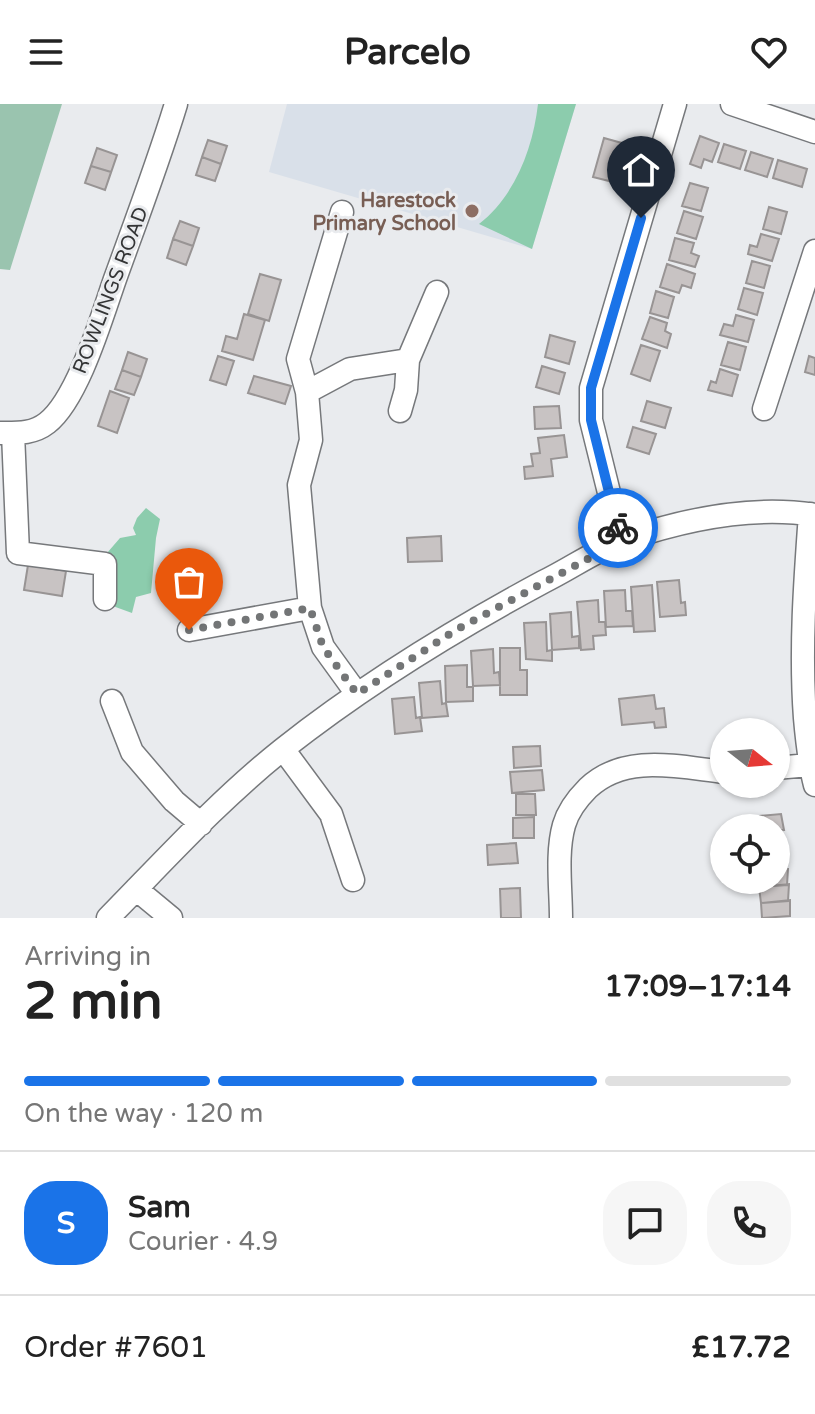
<!DOCTYPE html>
<meta charset="utf-8">
<style>
:root{--surface:#fff;--page:#f6f6f6;--text:#222;--muted:#767676;--line:#e0e0e0;--accent:#1a73e8}
body{margin:0;font-family:"Varela Round",sans-serif;background:var(--page);color:var(--text);height:100vh;display:flex;flex-direction:column;font-size:30px;white-space:nowrap}
*{box-sizing:border-box;margin:0}
p{font-size:26px;color:var(--muted)}
.icon{flex:none;width:44px;height:44px;fill:none;stroke:currentColor;stroke-width:2;stroke-linecap:round;stroke-linejoin:round}
.map{position:relative;height:814px;overflow:hidden}
.details{display:flex;flex-direction:column;background:var(--surface);flex:1}
.details>*{flex:none}
.needle{width:52px;rotate:107deg}
.buttons{position:absolute;left:710px;top:614px;display:grid;gap:16px}
.buttons a{display:grid;place-items:center;width:80px;height:80px;border-radius:50%;background:var(--surface);box-shadow:0 2px 6px #0004;font-size:40px}
.pin{position:absolute;display:grid;place-items:center;width:68px;height:68px;color:#fff;margin:-82px -34px;border-radius:50% 50% 50% 0;rotate:-45deg;box-shadow:0 0 8px #0007}
.pin .icon{rotate:45deg}
.courier{position:absolute;display:grid;place-items:center;width:80px;height:80px;margin:-40px;border:6px solid #1a73e8;border-radius:50%;background:#fff;color:#222;box-shadow:0 2px 10px #0007}
.overview em{font-style:normal;font-weight:800}
.overview div{display:flex;flex-direction:column-reverse}
.overview{display:flex;align-items:center;justify-content:space-between;height:136px;padding:0 24px}
h1{font-size:52px;font-weight:800;line-height:60px}
.bar{display:grid;grid-template-columns:repeat(4,1fr);gap:12px 8px;align-content:center;height:96px;padding:0 24px}
.bar i{height:10px;border-radius:6px;background:var(--line)}
.bar .on{background:var(--accent)}
.bar p{grid-column:span 4}
.line{display:flex;align-items:center;gap:20px;padding:0 24px;border-top:2px solid var(--line)}
.line div{flex:1}
.round{display:grid;place-items:center;flex:none;width:84px;height:84px;border-radius:32px;background:var(--page)}
header{display:flex;justify-content:space-between;align-items:center;height:104px;padding:0 24px;background:var(--surface);font-size:36px;font-weight:800}
.map>svg:first-child{display:block}
</style>
<header><svg class="icon" aria-label="menu" viewBox="0 0 24 24"><path d="M4 6h16M4 12h16M4 18h16"/></svg>Parcelo<svg class="icon" aria-label="heart" viewBox="0 0 24 24"><path d="M12 20l-8-8c-3-5 5-10 8-4 3-6 11-1 8 4z"/></svg></header>
<div class="map">
<svg width="815" height="814" viewBox="0 0 815 814">
<rect width="100%" height="100%" fill="#e9ebee"/>
<path fill="#d9e0e9" d="M287 0H576L532 145 269 68Z"/>
<path fill="#9ac4af" d="M0 0H62L10 166 0 165Z"/>
<path fill="#8cccad" d="M538 0H576L532 145 479 120C515 92 533 44 538 0Z
M146 404 160 415 156 434 151 489 136 493 132 509 110 501 107 449 120 434 136 431 133 424 137 414Z"/>
<path fill="#c8c3c3" stroke="#989494" stroke-width="2" d="M700 32 719 39 712 58 704 55 701 64 690 60Z
M604 34 629 41 619 75 610 72 609 77 593 73Z
M208 36 227 42 221 60 202 53Z
M724 40 746 47 740 65 718 58Z
M97 44 117 51 105 86 85 79Z
M751 48 773 55 767 73 745 66Z
M202 53 221 60 215 77 196 71Z
M778 56 807 65 802 83 773 74Z
M91 62 111 68 105 86 85 79Z
M690 79 708 84 701 107 682 102Z
M769 103 787 108 781 130 763 125Z
M684 107 703 113 696 135 677 129Z
M180 117 199 124 193 142 173 135Z
M761 130 779 135 772 157 748 150 750 141 757 143Z
M675 134 694 139 691 149 699 152 695 163 669 156Z
M173 135 193 142 186 161 167 154Z
M752 157 770 162 764 184 746 179Z
M667 160 695 170 691 184 682 181 679 189 660 183Z
M260 170 281 176 269 217 248 210Z
M744 184 763 189 757 211 738 205Z
M656 187 674 193 668 214 650 209Z
M244 210 265 216 253 256 222 247 226 232 237 235Z
M736 211 754 216 748 238 720 231 724 220 733 222Z
M650 213 667 219 665 227 671 230 667 244 642 235Z
M550 231 575 238 569 260 545 253Z
M728 238 746 243 740 266 721 261Z
M641 241 660 247 650 277 631 270Z
M128 248 147 255 141 273 122 266Z
M218 252 234 257 226 281 210 276Z
M809 252 815 254V271L805 268Z
M542 262 565 269 559 290 536 283Z
M720 265 738 271 732 292 708 286 711 277 716 279Z
M122 266 141 273 134 291 115 285Z
M254 272 291 282 285 300 248 289Z
M110 287 129 294 117 329 98 322Z
M647 297 671 304 665 324 641 317Z
M559 302 561 324 535 325 534 303Z
M633 323 656 330 649 350 627 343Z
M564 331 567 353 551 355 553 372 525 375 524 363 533 362 531 350 540 349 538 334Z
M441 432 442 457 408 458 407 434Z
M28 461 66 467 62 492 24 486Z
M679 476 681 499 685 498 686 511 660 513 657 478Z
M652 481 655 527 634 528 631 483Z
M625 486 626 507H632L633 522 606 523 604 487Z
M598 496 599 518H605L606 531 593 532 594 545 581 546 577 498Z
M571 508 572 533 579 532V544L552 546 550 510Z
M546 518 547 547 552 546V557L526 555 524 519Z
M500 544H520V566H527V591H500Z
M493 545 494 569 499 568 500 581 473 582 471 547Z
M467 561V583H473V597L446 598 445 562Z
M440 577 442 600 446 599 448 612 422 614 419 579Z
M654 591 656 605 664 604 666 623 655 624 654 618 622 621 619 595Z
M414 593 416 614 420 613 422 627 395 630 392 595Z
M540 642 541 662 514 664 513 643Z
M542 666 544 686 512 689 510 668Z
M516 690H535L536 711H516Z
M781 710 784 726H782L783 735H776V724H759L760 712Z
M534 713V734H513V714Z
M776 735H785L784 750 776 751Z
M516 739 518 759 488 761 487 741Z
M786 750V765L776 766V751Z
M788 765 787 781 759 783V776H776V766Z
M789 780 788 797 761 799 759 783Z
M520 784 521 814H501L500 785Z
M790 796V812L762 814 761 799Z"/>
<g fill="none" stroke-linecap="round" stroke-linejoin="round">
<g stroke="#76787b" stroke-width="25">
<path id="minor" d="M732 0 815 28
M342 108 298 255 307 288 311 336 299 381 310 504 323 543 357 590
M307 288 350 265 408 256 437 188
M764 305 815 147
M400 307 406 286 408 256
M0 329C17 329 33 330 47 319 78 295 102 212 115 175 136 117 158 59 176 0
M13 329 18 449 105 460V495
M810 410C805 478 800 546 805 614 807 637 809 658 815 681
M621 437 591 316V284L675 0
M189 526 310 504
M112 597 132 648 174 697 201 720
M283 645 331 710 353 776
M776 664 809 661
M136 785 171 814
M108 814C164 757 220 695 283 645 364 581 452 527 543 478 570 465 596 446 624 436 685 415 751 401 815 411
M561 814C561 785 556 749 564 721 568 707 578 694 588 684 625 649 678 663 724 668"/>
</g>
<use href="#minor" stroke="#fff" stroke-width="22"/>
</g>
<g fill="none" stroke-linecap="round" stroke-linejoin="round">
<path stroke="#737576" stroke-width="8" stroke-dasharray="0 14.4" d="M189 526 310 504 323 543 357 590 456 526 621 437 618 424"/>
<path stroke="#1a73e8" stroke-width="10" d="M618 424 591 316V284L641 114"/>
</g>
<circle fill="#8d6e63" stroke="#e9ebee" stroke-width="3" cx="472" cy="107" r="8"/>
<g text-anchor="middle" stroke-width="6" stroke-linejoin="round" paint-order="stroke">
<g font-size="20" font-weight="bold" fill="#785e54" stroke="#e9ebee" text-anchor="end">
<text x="456" y="103">Harestock<tspan x="456" dy="23">Primary School</tspan></text>
</g>
<g font-size="20" fill="#343536" stroke="#e9ebee">
<text transform="translate(110 186) rotate(-69)" y="7">ROWLINGS ROAD</text>
</g>
</g>
</svg>
<div class="buttons">
<a><svg class="needle" viewBox="-14 -14 28 28"><path d="M0-13l5 13h-10z" fill="#e53935"/><path d="M0 13l5-13h-10z" fill="#767676"/></svg></a>
<a><svg class="icon" aria-label="locate" viewBox="0 0 24 24"><circle cx="12" cy="12" r="6"/><path d="M12 2v4M12 18v4M2 12h4M18 12h4"/></svg></a>
</div>
<div class="pin" style="left:189px;top:526px;background:#ea580c"><svg class="icon" aria-label="bag" viewBox="0 0 24 24"><path d="M5 8h14l-1 12H6zM9 8a3 3 0 0 1 6 0"/></svg></div>
<div class="pin" style="left:641px;top:114px;background:#1f2937"><svg class="icon" aria-label="home" viewBox="0 0 24 24"><path d="M3 11l9-7 9 7M6 9v11h12V9"/></svg></div>
<div class="courier" style="left:618px;top:424px"><svg class="icon" aria-label="bike" viewBox="0 0 24 24"><circle cx="6" cy="16" r="4"/><circle cx="18" cy="16" r="4"/><path d="M6 16l4-8h5l3 8M10 8l3 8H6M13 5h3"/></svg></div>
</div>
<section class="details">
<div class="overview"><div><h1>2 min</h1><p>Arriving in</p></div><em>17:09–17:14</em></div>
<div class="bar"><i class="on"></i><i class="on"></i><i class="on"></i><i></i><p>On the way · 120 m</p></div>
<div class="line" style="height:144px"><b class="round" style="background:var(--accent);color:#fff">S</b><div><b>Sam</b><p>Courier · 4.9</p></div><a class="round"><svg class="icon" aria-label="chat" viewBox="0 0 24 24"><path d="M4 5h16v11H9l-5 4z"/></svg></a><a class="round"><svg class="icon" aria-label="phone" viewBox="0 0 24 24"><path d="M5 4h4l2 5-3 2q2 4 5 5l2-3 5 2v4C11 20 4 13 5 4z"/></svg></a></div>
<div class="line" style="height:104px"><div>Order #7601</div><b>£17.72</b></div>
</section>
